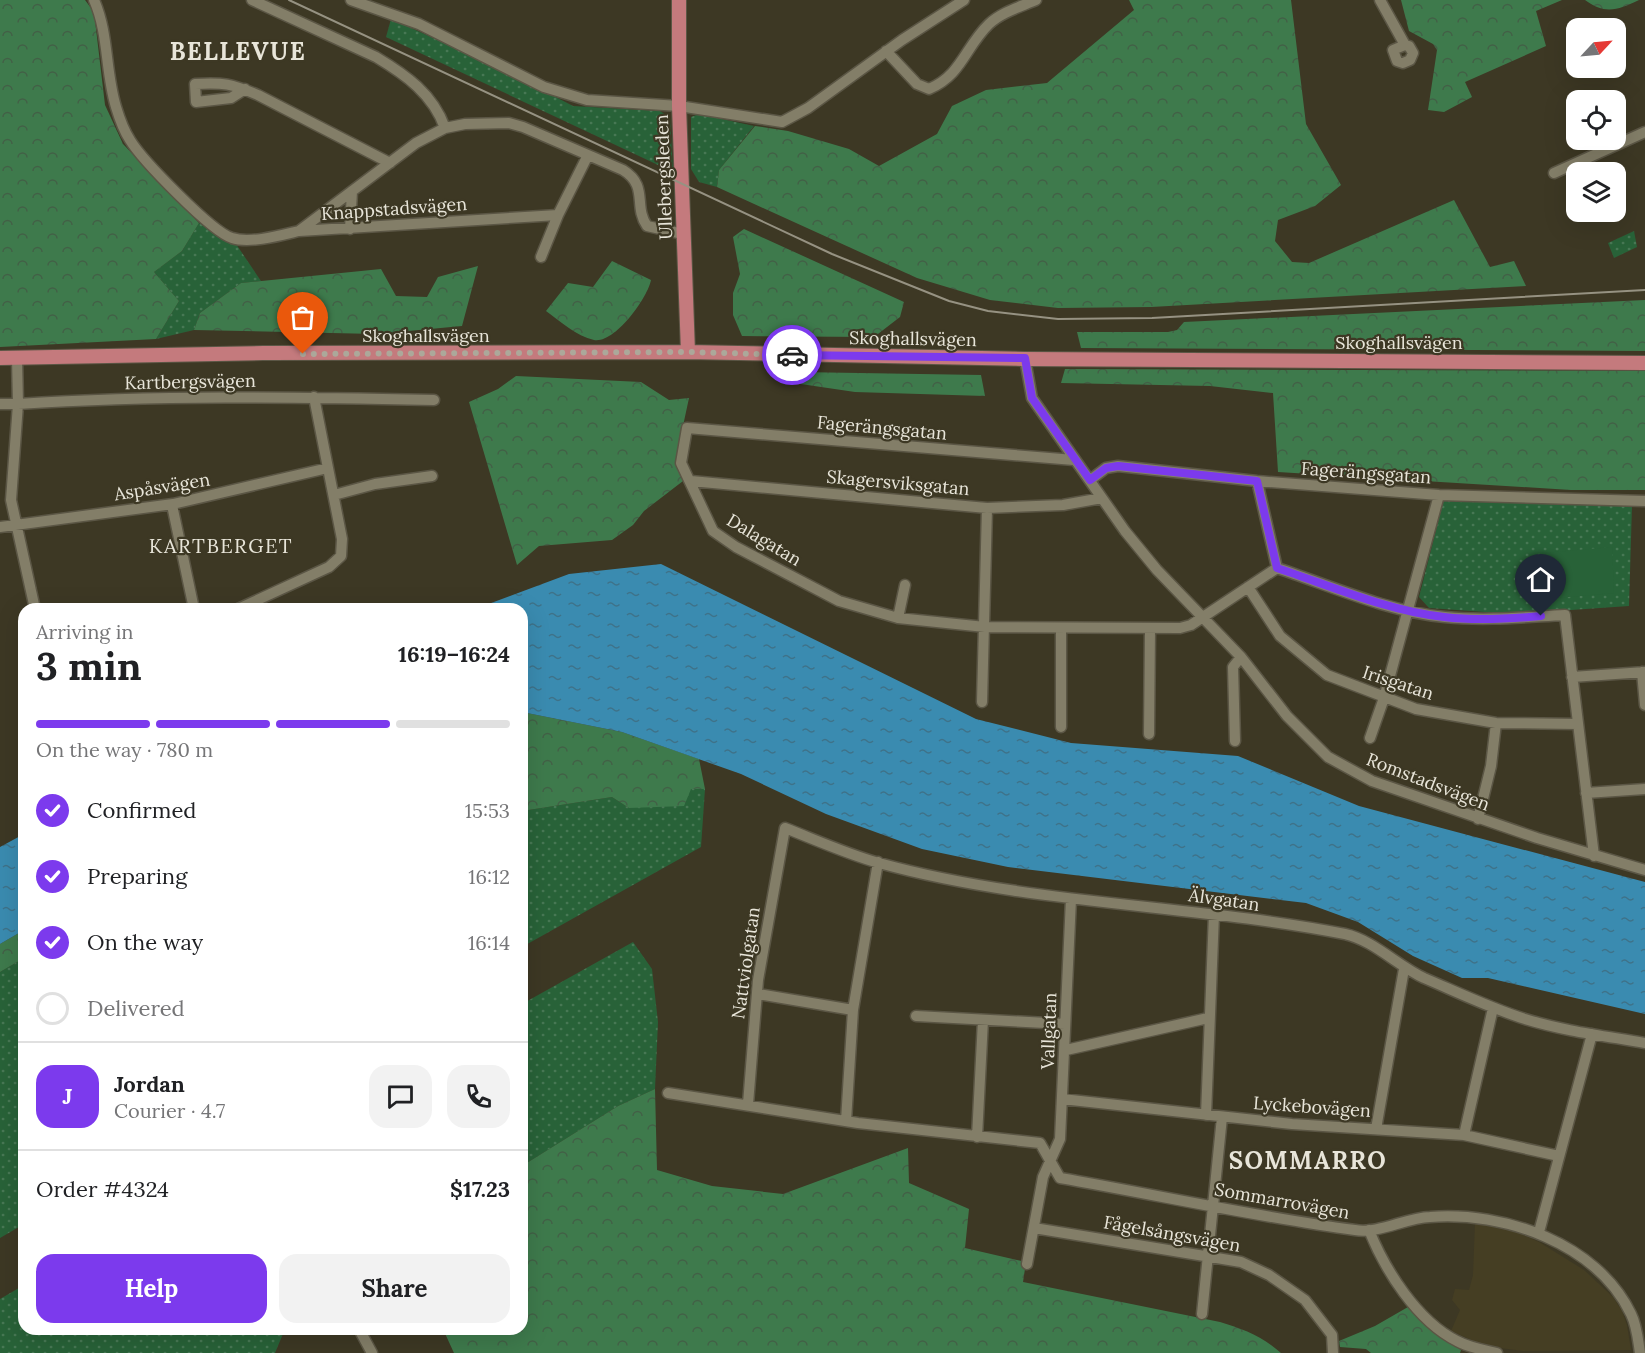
<!DOCTYPE html>
<meta charset="utf-8">
<style>
:root{--surface:#fff;--page:#f2f2f2;--text:#202124;--muted:#757577;--line:#e0e0e0;--accent:#7c3aed}
body{margin:0;font-family:Lora,serif;background:var(--page);color:var(--text);height:100vh;display:flex;flex-direction:column;font-size:22px;white-space:nowrap}
*{box-sizing:border-box;margin:0}
p{font-size:20px;color:var(--muted)}
.icon{flex:none;width:33px;height:33px;fill:none;stroke:currentColor;stroke-width:2;stroke-linecap:round;stroke-linejoin:round}
.map{position:relative;flex:1;overflow:hidden}
.side{position:absolute;left:18px;top:603px;width:510px;height:732px;display:flex;flex-direction:column;background:var(--surface);border-radius:18px;box-shadow:0 6px 24px #0002}
.side>*{flex:none}
.needle{width:39px;rotate:64deg}
.controls{position:absolute;left:1566px;top:18px;display:grid;gap:12px}
.controls a{display:grid;place-items:center;width:60px;height:60px;border-radius:12px;background:var(--surface);box-shadow:0 6px 24px #0002;font-size:30px}
.pin{position:absolute;display:grid;place-items:center;width:51px;height:51px;color:#fff;margin:-62px -26px;border-radius:50% 50% 50% 0;rotate:-45deg;box-shadow:0 0 6px #0007}
.pin .icon{rotate:45deg}
.courier{position:absolute;display:grid;place-items:center;width:60px;height:60px;margin:-30px;border:4px solid #7c3aed;border-radius:50%;background:#fff;color:#222;box-shadow:0 2px 8px #0007}
.summary em{font-style:normal;font-weight:700}
.summary div{display:flex;flex-direction:column-reverse}
.summary{display:flex;align-items:center;justify-content:space-between;height:102px;padding:0 18px}
h1{font-size:39px;font-weight:700;line-height:45px}
.bar{display:grid;grid-template-columns:repeat(4,1fr);gap:9px 6px;align-content:center;height:72px;padding:0 18px}
.bar i{height:8px;border-radius:4px;background:var(--line)}
.bar .selected{background:var(--accent)}
.bar p{grid-column:span 4}
.line{display:flex;align-items:center;gap:15px;padding:0 18px;border-top:2px solid var(--line)}
.line div{flex:1}
.round{display:grid;place-items:center;flex:none;width:63px;height:63px;border-radius:18px;background:var(--page)}
ol{padding:0 18px;list-style:none}
li{display:flex;align-items:center;gap:18px;height:66px}
li p{margin-inline-start:auto}
li .icon{padding:6px;border-radius:50%;background:var(--accent);color:#fff;stroke-width:4}
li:last-child{color:var(--muted)}
li i{width:33px;height:33px;border:3px solid var(--line);border-radius:50%}
.cta{display:flex;gap:12px;margin-top:auto;padding:12px 18px}
.cta a{flex:1;height:69px;border-radius:18px;background:var(--accent);color:#fff;font-size:24px;font-weight:700;line-height:69px;text-align:center}
.cta a+a{background:var(--page);color:var(--text)}
.map>svg:first-child{display:block}
</style>
<div class="map">
<svg width="1645" height="1353" viewBox="0 0 1645 1353">
<defs>
<pattern id="green-dots" width="8" height="8" patternUnits="userSpaceOnUse" patternTransform="scale(1.5)"><rect width="8" height="8" fill="#286238"/><path d="M2 2h.1M6 6h.1" fill="none" stroke="#477854" stroke-width="1.8" stroke-linecap="round"/></pattern>
<pattern id="forest-crowns" width="20" height="18" patternUnits="userSpaceOnUse" patternTransform="scale(1.5)"><rect width="20" height="18" fill="#3e7a4c"/><path d="M2 6a3 3 0 1 1 6 0M12 15a3 3 0 1 1 6 0" fill="none" stroke="#426046"/></pattern>
<pattern id="water-ripples" width="26" height="14" patternUnits="userSpaceOnUse" patternTransform="scale(1.5)"><rect width="26" height="14" fill="#3a8bb0"/><path d="M2 4q2-2 4 0t4 0M15 11q2-2 4 0t4 0" fill="none" stroke="#3e7289"/></pattern>
</defs>
<rect width="100%" height="100%" fill="#3d3824"/>
<path fill="#453e23" d="M1475 1223 1519 1233 1539 1242 1584 1270 1613 1297 1622 1311 1627 1325 1631 1350 1523 1351 1485 1346 1451 1331 1460 1310 1452 1300 1455 1289 1469 1290 1473 1275Z"/>
<path fill="url(#green-dots)" d="M391 19 498 67 573 106 660 111 670 118 673 172 386 37Z
M699 114 754 126 719 170 717 187 699 182 691 169V117Z
M199 223 236 244 261 281 241 283 200 313 194 330 156 339 179 301 154 272 182 251Z
M1634 231 1637 247 1614 258 1608 243Z
M1444 499 1632 506 1629 606 1513 614 1429 608 1419 597Z
M691 789H705L701 847 522 947V811L612 797 629 808Z
M633 942 652 969 658 1022 655 1089 618 1106 522 1166V1004Z
M24 958V1224L0 1238V972Z
M24 1285V1329H285L275 1353H0V1299Z"/>
<path fill="url(#forest-crowns)" d="M0 0H85L94 12 105 105 123 144 199 223 182 251 154 272 179 301 156 339 0 347Z
M1129 0H1291L1306 124 1341 185 1315 206 1278 220 1275 241 1292 262 1309 263 1454 200 1490 267 1514 261 1526 286 1151 307 1058 308 990 300 917 278 717 187 719 170 755 126 788 131 849 149 879 166 937 134 952 106 986 90 1047 83 1134 10Z
M1401 0H1562L1536 11 1546 46 1465 82 1472 97 1444 112 1428 110 1437 50 1433 44 1409 31Z
M1585 0H1639C1618 10 1605 15 1585 0Z
M744 229 904 302 900 317 874 337 742 336 733 315V293L740 274 733 237Z
M612 261 651 280C648 297 615 344 594 340 576 336 560 321 546 311L568 283 593 287Z
M478 266 462 326 376 334 194 330 200 313 241 283 381 269 396 296 427 297 438 277Z
M1645 300V351L1081 348 1077 332H1168L1177 330 1184 322Z
M1065 369 1645 371V490H1571L1278 472 1273 393 1210 386 1061 383Z
M798 372 981 375 985 396 855 392 794 383Z
M516 376 641 382 669 400 689 398 675 463 683 481 644 511 633 525 612 540 539 546 517 565 469 402 498 389Z
M522 712 622 732 699 759 705 789H691L684 806 629 808 612 797 522 811Z
M24 930V958L0 972V944Z
M655 1089 657 1170 712 1186 783 1194 908 1148 909 1183 969 1209 965 1248 1026 1262 1023 1282 1220 1322C1243 1329 1262 1336 1281 1353H454L443 1329H522V1166L618 1106Z
M1408 1307 1441 1338 1461 1350 1460 1353H1371L1366 1349 1340 1347 1339 1341 1375 1326Z"/>
<path fill="#286238" d="M1612 547 1614 593 1546 599 1542 553Z"/>
<path fill="url(#water-ripples)" d="M661 564 976 719 1071 743 1238 756 1359 806 1645 882V1014L1488 978H1462L1413 956 1358 922 1306 903 1008 867 922 849 826 814 741 774 622 732 522 712V609H475L569 574Z
M24 834V930L0 944V847Z"/>
<g fill="none" stroke-linecap="round" stroke-linejoin="round">
<g stroke="#5b5645" stroke-width="13">
<path id="minor" d="M94 0C109 34 105 71 116 107 119 117 124 131 130 140 142 160 212 232 232 238 250 244 282 235 299 231L558 215
M252 0 376 57C406 75 433 94 445 128
M351 0 419 24 544 87 587 100 679 106 782 122 808 108 902 40 964 0
M1380 0 1405 45 1409 46 1413 53 1410 60 1403 63 1397 61 1393 50 1405 45
M886 51 917 84 929 89C962 75 965 47 989 24 1002 12 1020 7 1036 0
M245 89 231 98 196 102 195 84C223 82 232 84 258 95L390 163
M1554 173 1645 132
M350 229 352 191
M299 231 416 143 445 128 465 124 509 123 523 127 623 170C649 186 633 206 647 226L683 234
M541 257 558 215 588 155
M1025 359 1032 398 1125 531 1157 570 1241 657 1287 716 1328 757 1372 781 1537 838 1645 870
M0 404H18L17 358
M1074 460 687 428 681 463 713 531 736 547 839 601 898 618 985 627 1180 628 1191 625 1277 568 1257 481
M1090 480 1106 468 1118 466 1257 481 1439 495 1645 501
M691 481 987 508 1063 505 1102 498
M334 495 375 484 432 476
M172 505 194 609
M0 527 173 504 328 468
M1277 568C1331 586 1389 612 1445 617 1486 621 1525 617 1565 615L1594 856
M1248 587 1280 636 1327 675 1416 709 1496 723 1578 724
M35 609 11 500 18 404C157 395 296 397 434 400
M238 609 329 567 341 556 342 539 314 397
M898 618 905 585
M1061 628V727
M1642 672 1645 705
M1572 677 1645 672
M982 702 987 508
M1149 734 1150 629
M1370 738 1384 698 1439 495
M1235 741 1233 667 1241 657
M1586 793 1645 789
M1478 819 1491 766 1496 723
M758 994 853 1010
M916 1016 1065 1024
M1066 1050 1208 1018
M668 1093 858 1123 1040 1143 1060 1178C1158 1195 1256 1217 1355 1230 1379 1234 1405 1218 1430 1217 1503 1211 1597 1243 1631 1314 1637 1326 1638 1340 1640 1353
M1062 1099 1292 1124 1464 1135 1559 1156
M748 1104 758 980 785 828C816 840 847 854 879 863 1031 905 1191 904 1345 934 1373 940 1398 966 1424 978 1457 992 1490 1008 1525 1019 1564 1031 1605 1036 1645 1043
M1206 1115 1214 914
M846 1121 853 1010 878 862
M1376 1129 1404 969
M1464 1135 1493 1008
M977 1137 983 1020
M1034 1228 1241 1262 1269 1275 1305 1300 1332 1335 1333 1353
M1369 1230C1385 1270 1417 1321 1457 1341 1470 1348 1484 1350 1497 1353
M1539 1232 1592 1034
M1027 1264 1043 1177 1060 1139 1071 899
M1202 1314 1222 1117
M359 1329 372 1353"/>
</g>
<g stroke="#5b5645" stroke-width="16">
<path id="major" d="M679 0V106L688 352
M0 358 263 353 688 352 1025 359 1645 363"/>
</g>
<use href="#minor" stroke="#837e68" stroke-width="10"/>
<use href="#major" stroke="#c47a7d" stroke-width="14"/>
<path stroke="#969282" stroke-width="2" d="M289 0 832 254 949 301 988 311 1058 319 1152 318 1645 290"/>
</g>
<g fill="none" stroke-linecap="round" stroke-linejoin="round">
<path stroke="#aca89a" stroke-width="6" stroke-dasharray="0 10.8" d="M303 354 688 352 792 355"/>
<path stroke="#7c3aed" stroke-width="8" d="M792 355 1025 358 1032 398 1090 480 1106 468 1118 466 1257 481 1277 568C1331 586 1388 611 1444 617 1477 621 1509 619 1541 616"/>
</g>
<g text-anchor="middle" stroke-width="4.5" stroke-linejoin="round" paint-order="stroke">
<g font-size="18" fill="#e8e5d9" stroke="#3d3824">
<text transform="translate(664 177) rotate(-92)" y="6">Ullebergsleden</text>
<text transform="translate(394 209) rotate(-4)" y="6">Knappstadsvägen</text>
<text x="426" y="342">Skoghallsvägen</text>
<text transform="translate(913 339) rotate(1)" y="6">Skoghallsvägen</text>
<text x="1399" y="349">Skoghallsvägen</text>
<text transform="translate(190 382) rotate(-1)" y="6">Kartbergsvägen</text>
<text transform="translate(882 428) rotate(5)" y="6">Fagerängsgatan</text>
<text transform="translate(1366 473) rotate(4)" y="6">Fagerängsgatan</text>
<text transform="translate(898 483) rotate(5)" y="6">Skagersviksgatan</text>
<text transform="translate(162 487) rotate(-9)" y="6">Aspåsvägen</text>
<text transform="translate(764 540) rotate(31)" y="6">Dalagatan</text>
<text transform="translate(1398 683) rotate(18)" y="6">Irisgatan</text>
<text transform="translate(1428 782) rotate(21)" y="6">Romstadsvägen</text>
<text transform="translate(1224 900) rotate(8)" y="6">Älvgatan</text>
<text transform="translate(746 963) rotate(-82)" y="6">Nattviolgatan</text>
<text transform="translate(1049 1031) rotate(-88)" y="6">Vallgatan</text>
<text transform="translate(1312 1107) rotate(4)" y="6">Lyckebovägen</text>
<text transform="translate(1282 1201) rotate(10)" y="6">Sommarrovägen</text>
<text transform="translate(1172 1234) rotate(10)" y="6">Fågelsångsvägen</text>
</g>
<g font-size="20" letter-spacing="1.5" fill="#e8e5d9" stroke="#3d3824">
<text x="221" y="553">KARTBERGET</text>
</g>
<g font-size="24" font-weight="bold" letter-spacing="1.5" fill="#e8e5d9" stroke="#3d3824">
<text x="238" y="60">BELLEVUE</text>
<text x="1308" y="1169">SOMMARRO</text>
</g>
</g>
</svg>
<div class="controls">
<a><svg class="needle" viewBox="-14 -14 28 28"><path d="M0-13l5 13h-10z" fill="#e53935"/><path d="M0 13l5-13h-10z" fill="#757577"/></svg></a>
<a><svg class="icon" aria-label="locate" viewBox="0 0 24 24"><circle cx="12" cy="12" r="6"/><path d="M12 2v4M12 18v4M2 12h4M18 12h4"/></svg></a>
<a><svg class="icon" aria-label="layers" viewBox="0 0 24 24"><path d="M12 4l9 5-9 5-9-5zM3 14l9 5 9-5"/></svg></a>
</div>
<div class="pin" style="left:303px;top:354px;background:#ea580c"><svg class="icon" aria-label="bag" viewBox="0 0 24 24"><path d="M5 8h14l-1 12H6zM9 8a3 3 0 0 1 6 0"/></svg></div>
<div class="pin" style="left:1541px;top:616px;background:#1f2937"><svg class="icon" aria-label="home" viewBox="0 0 24 24"><path d="M3 11l9-7 9 7M6 9v11h12V9"/></svg></div>
<div class="courier" style="left:792px;top:355px"><svg class="icon" aria-label="car" viewBox="0 0 24 24"><path d="M5 17H2v-5l4-1 3-4h7l3 4 3 1v5h-3M9 17h6M6 11h13"/><circle cx="7" cy="17" r="2"/><circle cx="17" cy="17" r="2"/></svg></div>
<section class="side">
<div class="summary"><div><h1>3 min</h1><p>Arriving in</p></div><em>16:19–16:24</em></div>
<div class="bar"><i class="selected"></i><i class="selected"></i><i class="selected"></i><i></i><p>On the way · 780 m</p></div>
<ol>
<li><svg class="icon" aria-label="check" viewBox="0 0 24 24"><path d="M5 12l5 5 9-10"/></svg>Confirmed<p>15:53</p></li>
<li><svg class="icon" aria-label="check" viewBox="0 0 24 24"><path d="M5 12l5 5 9-10"/></svg>Preparing<p>16:12</p></li>
<li><svg class="icon" aria-label="check" viewBox="0 0 24 24"><path d="M5 12l5 5 9-10"/></svg>On the way<p>16:14</p></li>
<li><i></i>Delivered</li>
</ol>
<div class="line" style="height:108px"><b class="round" style="background:var(--accent);color:#fff">J</b><div><b>Jordan</b><p>Courier · 4.7</p></div><a class="round"><svg class="icon" aria-label="chat" viewBox="0 0 24 24"><path d="M4 5h16v11H9l-5 4z"/></svg></a><a class="round"><svg class="icon" aria-label="phone" viewBox="0 0 24 24"><path d="M5 4h4l2 5-3 2q2 4 5 5l2-3 5 2v4C11 20 4 13 5 4z"/></svg></a></div>
<div class="line" style="height:78px"><div>Order #4324</div><b>$17.23</b></div>
<div class="cta"><a>Help</a><a>Share</a></div>
</section>
</div>
